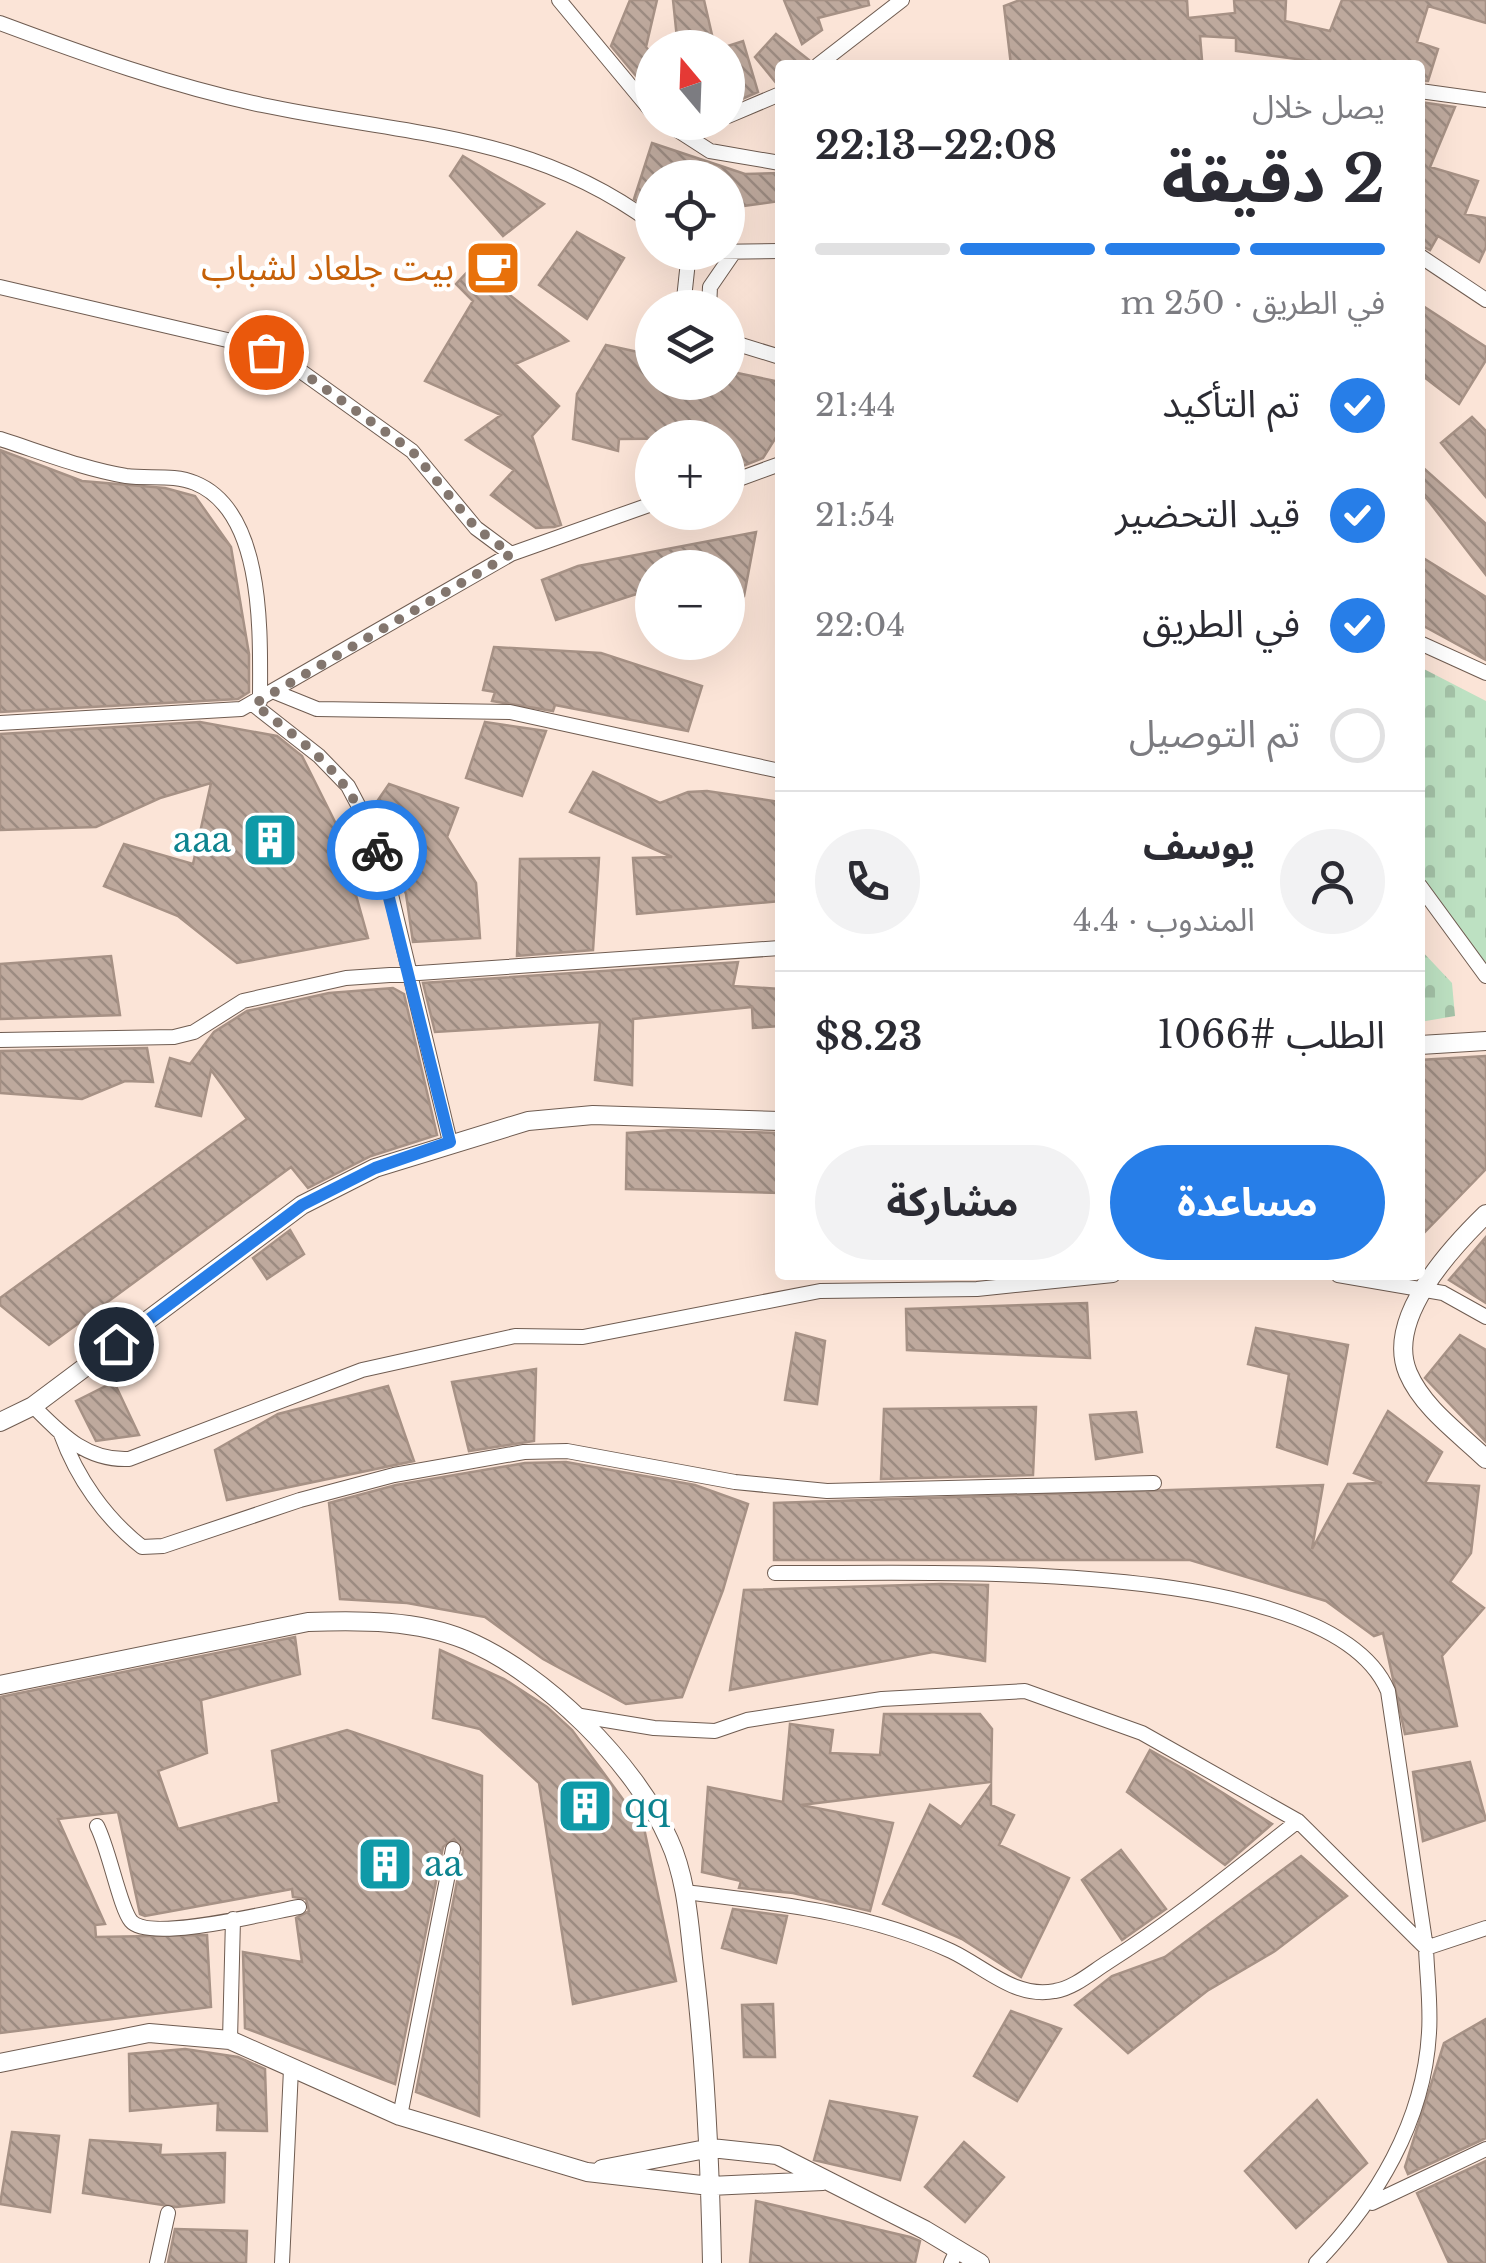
<!DOCTYPE html>
<html lang="ar">
<meta charset="utf-8">
<style>
:root{--surface:#fff;--page:#f2f2f3;--text:#2b2b33;--muted:#7c7c81;--line:#e1e1e2;--accent:#277ee8}
body{margin:0;font-family:"Libre Baskerville","Noto Sans Arabic",serif;background:var(--page);color:var(--text);direction:rtl;height:100vh;display:flex;flex-direction:column;font-size:38px;white-space:nowrap}
*{box-sizing:border-box;margin:0}
p{font-size:32px;color:var(--muted)}
.icon{flex:none;width:55px;height:55px;fill:none;stroke:currentColor;stroke-width:2;stroke-linecap:round;stroke-linejoin:round}
.map{position:relative;flex:1;overflow:hidden;direction:ltr}
.sheet{position:absolute;left:775px;top:60px;width:650px;height:1220px;display:flex;flex-direction:column;background:var(--surface);border-radius:10px;box-shadow:0 10px 40px #0002;direction:rtl}
.sheet>*{flex:none}
.needle{width:65px;rotate:341deg}
.buttons{position:absolute;left:635px;top:30px;display:grid;gap:20px}
.buttons a{display:grid;place-items:center;width:110px;height:110px;border-radius:50%;background:var(--surface);box-shadow:0 10px 40px #0002;font-size:50px}
.pin{position:absolute;display:grid;place-items:center;width:85px;height:85px;color:#fff;margin:-42px;border:5px solid #fff;border-radius:50%;box-shadow:0 2px 10px #0007}
.courier{position:absolute;display:grid;place-items:center;width:100px;height:100px;margin:-50px;border:8px solid #277ee8;border-radius:50%;background:#fff;color:#222;box-shadow:0 2px 12px #0007}
.summary em{font-style:normal;font-weight:700}
.summary div{display:flex;flex-direction:column-reverse}
.summary{display:flex;align-items:center;justify-content:space-between;height:170px;padding:0 40px}
h1{font-size:65px;font-weight:700;line-height:75px}
.bar{display:grid;grid-template-columns:repeat(4,1fr);gap:15px 10px;align-content:center;height:120px;padding:0 40px}
.bar i{height:12px;border-radius:8px;background:var(--line)}
.bar .selected{background:var(--accent)}
.bar p{grid-column:span 4}
.line{display:flex;align-items:center;gap:25px;padding:0 40px;border-top:2px solid var(--line)}
.line div{flex:1}
.round{display:grid;place-items:center;flex:none;width:105px;height:105px;border-radius:52px;background:var(--page)}
ol{padding:0 40px;list-style:none}
li{display:flex;align-items:center;gap:30px;height:110px}
li p{margin-inline-start:auto}
li .icon{padding:10px;border-radius:50%;background:var(--accent);color:#fff;stroke-width:4}
li:last-child{color:var(--muted)}
li i{width:55px;height:55px;border:5px solid var(--line);border-radius:50%}
.action{display:flex;gap:20px;margin-top:auto;padding:20px 40px}
.action a{flex:1;height:115px;border-radius:60px;background:var(--accent);color:#fff;font-size:40px;font-weight:700;line-height:115px;text-align:center}
.action a+a{background:var(--page);color:var(--text)}
.map>svg:first-child{display:block}
</style>
<div class="map">
<svg width="1486" height="2263" viewBox="0 0 1486 2263">
<defs>
<pattern id="cemetery-stones" width="16" height="16" patternUnits="userSpaceOnUse" patternTransform="scale(2.5)"><rect width="16" height="16" fill="#bde1c2"/><path d="M2 7V4a2 2 0 0 1 4 0v3zM10 15v-3a2 2 0 0 1 4 0v3z" fill="#a4c2a7"/></pattern>
<pattern id="building-back-hatch" width="6" height="6" patternUnits="userSpaceOnUse" patternTransform="scale(2.5)"><rect width="6" height="6" fill="#bea99d"/><path d="M-1 5l2 2M0 0l6 6M5-1l2 2" fill="none" stroke="#9c8b81"/></pattern>
</defs>
<rect width="100%" height="100%" fill="#fbe4d7"/>
<path fill="url(#cemetery-stones)" d="M1420 667 1486 701V962L1475 954 1420 877Z
M1420 949 1452 983 1455 1016 1420 1022Z"/>
<path fill="url(#building-back-hatch)" stroke="#a69185" stroke-width="2.5" d="M630 0H657L646 47 652 54V82L647 89 611 46Z
M673 0H704L715 48H678Z
M784 0H868L869 5 818 18 822 30 802 44Z
M1020 0H1187L1188 18 1235 13 1234 0H1286L1285 21 1330 31 1342 0H1486V23L1428 6 1417 42 1438 49 1428 81H1420V65H1342L1236 51V38L1200 36 1202 60 1189 65H1011L1004 6Z
M776 34 809 60 808 65H780L777 84 755 57Z
M743 41 758 92 728 105V46Z
M1420 102 1455 107 1430 167 1478 181 1465 214 1486 218V247L1479 262 1438 236 1430 250 1420 245Z
M652 143 745 174 780 173V201L728 208V178H652V211L634 199Z
M463 156 544 204 503 236 450 176Z
M577 232 624 258 587 319 539 285Z
M473 266 568 341 515 364 559 406 532 436 561 525 554 527 536 528 491 495 514 470 466 440 501 415 425 381 473 301 456 284Z
M1420 304 1486 347V360L1459 404 1420 374Z
M606 345 652 355V382H728V371L780 382V431L763 458 728 472V438L619 439 618 451 573 439 577 394Z
M1472 417 1486 431V497L1441 443Z
M0 450 82 481 165 488 195 496 231 547 249 654V692L238 699 0 712Z
M1420 465 1486 524V575L1420 490Z
M756 532 744 596 728 594V568H652V589L556 620 542 580 578 566Z
M1420 556 1486 597V660L1420 624Z
M494 647 601 653 702 686 688 731 555 705 553 711 492 701 495 692 483 690Z
M200 722 277 736 302 756 336 824 368 938 237 963 178 916 104 886 124 844 193 864 211 783 160 798 96 827 0 830V734Z
M485 722 546 731 522 796 466 778Z
M593 772 660 803 688 792 707 791 780 802V901L637 914 633 858 672 857 570 812Z
M389 784 458 808 447 837 476 883 480 938 413 942 406 894 372 809Z
M599 858 593 950 517 956 520 859Z
M111 956 120 1015 0 1019V964Z
M738 962 733 986 780 989V1026L753 1028 752 1007 633 1019 632 1085 595 1080 600 1022 435 1032 423 983Z
M393 988 404 994 437 1135 371 1156 308 1188 291 1167 49 1345 0 1305V1298L247 1119 211 1070 201 1116 156 1106 170 1058 190 1064 214 1032 247 1011 329 993Z
M147 1048 153 1082 125 1081 82 1099 0 1093V1051Z
M1486 1056V1169L1420 1237V1060Z
M672 1130 780 1133V1193L626 1189 627 1133Z
M290 1230 304 1254 267 1279 253 1258Z
M1486 1237V1303L1449 1280Z
M1087 1303 1090 1358 907 1350 906 1309Z
M1256 1328 1348 1345 1327 1464 1277 1447 1289 1374 1248 1364Z
M796 1333 825 1341 817 1404 785 1400Z
M1460 1335 1486 1350V1442L1425 1378Z
M536 1369 534 1441 469 1451 452 1382Z
M114 1382 139 1435 96 1441 76 1401Z
M388 1386 414 1461 227 1500 215 1450 278 1414Z
M1036 1407 1033 1475 881 1479 884 1409Z
M1388 1411 1442 1452 1425 1483 1479 1486 1471 1553 1450 1582 1484 1608 1442 1656 1457 1726 1405 1734 1383 1633 1374 1636 1326 1601 1190 1560H774V1503L1323 1485 1312 1549 1348 1484 1382 1483 1354 1473Z
M1136 1412 1142 1452 1096 1459 1090 1415Z
M566 1462 695 1485 748 1504 723 1590 682 1697 626 1704 543 1659 485 1617 407 1603 340 1599 329 1503 396 1485 525 1463Z
M941 1584 988 1585 985 1661 933 1652 730 1690 744 1590Z
M295 1637 300 1674 201 1700 207 1753 158 1771 178 1829 279 1802 272 1751 347 1730 482 1776 479 2116 416 2092 463 1851 454 1839 443 1847 395 2084 245 2028 243 1952 302 1962 296 1918 309 1911 306 1899 293 1897 292 1889 145 1916 140 1914 118 1812 58 1819 105 1924 95 1925 96 1937 207 1935 211 2007 0 2033V1697Z
M440 1650 504 1679 547 1707 572 1730 644 1828 676 1981 573 2004 539 1783 480 1729 433 1718Z
M884 1714H980L992 1729 991 1782 801 1805 893 1823 870 1911 793 1893 739 1888 741 1881 702 1872 708 1787 783 1802 790 1724 833 1730 830 1753 880 1755Z
M1150 1750 1196 1776 1272 1824 1225 1865 1127 1792Z
M1470 1762 1486 1820 1423 1841 1413 1772Z
M991 1785V1805L1014 1815 999 1845 1069 1878 1021 1977 962 1939 883 1904 930 1805 961 1827Z
M1121 1850 1166 1909 1122 1940 1082 1880Z
M1301 1856 1347 1896 1275 1951 1207 1991 1128 2053 1075 2005 1112 1976 1165 1957Z
M733 1909 787 1916 776 1963 722 1948Z
M773 2004 775 2057H744L742 2005Z
M1011 2011 1061 2029 1017 2101 974 2076Z
M1486 2019V2138L1408 2174 1405 2167 1444 2043Z
M185 2049 238 2057 265 2069 267 2131 217 2130 218 2103 130 2111 129 2054Z
M1317 2100 1367 2163 1296 2228 1245 2171Z
M830 2101 917 2117 900 2180 814 2160Z
M12 2132 59 2136 50 2212 0 2204Z
M90 2140 161 2145 160 2155 225 2153 224 2202 176 2207 83 2193Z
M964 2142 1004 2177 965 2222 925 2187Z
M1486 2161V2263H1449L1417 2193Z
M756 2201 910 2237 920 2241 915 2263H750Z
M175 2229 247 2231 246 2263H168Z"/>
<g fill="none" stroke-linecap="round" stroke-linejoin="round">
<g stroke="#6f5c51" stroke-width="16">
<path id="minor" d="M559 0 652 112
M0 23C86 55 172 86 262 105 404 135 531 133 652 223
M818 65 902 0
M1420 91 1486 100
M728 116 780 94
M665 122 710 151 780 163
M709 252 780 251
M1420 256 1486 300
M0 287 240 343 288 362 412 451 476 528 511 554
M683 308 689 252
M709 308 710 287 732 255
M728 341 780 357
M0 439C41 452 84 469 126 476 149 479 174 474 195 483 266 512 260 637 260 701
M728 483 780 464
M1420 643 1486 673
M275 692 317 709 510 712 780 771
M254 705 319 756 348 786 366 820 388 882 450 1142
M0 723 241 709 511 554 652 504
M1420 886 1486 976
M0 1040 174 1037 194 1032 243 1001 346 978 780 948
M1338 1275 1443 1293 1486 1317
M33 1406C61 1434 86 1461 129 1459L362 1370 515 1336 583 1337 820 1291 977 1289 1113 1275
M61 1434C77 1478 105 1518 142 1547L163 1546 300 1500 394 1475 524 1452 567 1451 735 1482 827 1491 1154 1483
M775 1573C909 1575 1329 1552 1388 1691L1426 1948 1486 1928
M575 1715 654 1728 715 1731 747 1720 882 1699 1025 1691 1142 1733 1298 1821 1426 1948C1427 1976 1431 2005 1429 2033 1424 2122 1376 2201 1316 2263
M97 1826C109 1849 120 1908 131 1921 149 1943 270 1912 299 1907
M685 1892C775 1903 867 1912 951 1951 985 1967 1015 1999 1055 1991 1074 1988 1092 1972 1108 1962 1175 1920 1236 1869 1298 1821
M230 2040 233 1919
M400 2116 453 1849
M1372 2203 1486 2149
M157 2263 168 2213
M282 2263 291 2069
M951 2263 958 2248"/>
</g>
<g stroke="#6f5c51" stroke-width="20">
<path id="tertiary" d="M1420 1045 1486 1041
M1486 1214C1450 1249 1385 1319 1408 1373 1423 1408 1459 1433 1486 1459
M0 1422 33 1406 302 1205 375 1168 528 1121 593 1115 780 1121
M0 1685 308 1622C360 1620 417 1620 466 1640 544 1673 635 1763 669 1840 687 1879 689 1925 694 1967 706 2066 710 2163 712 2263
M0 2063 149 2033 230 2040 400 2116 587 2172 710 2186 823 2181
M602 2169 711 2148 777 2155 925 2230 980 2263"/>
</g>
<use href="#minor" stroke="#fff" stroke-width="14"/>
<use href="#tertiary" stroke="#fff" stroke-width="18"/>
</g>
<g fill="none" stroke-linecap="round" stroke-linejoin="round">
<path stroke="#83766e" stroke-width="10" stroke-dasharray="0 18" d="M266 352 288 362 412 451 476 528 511 554 254 704C314 751 351 775 377 850"/>
<path stroke="#277ee8" stroke-width="12" d="M116 1344 302 1205 375 1168 450 1142 377 850"/>
</g>
<defs>
<g id="cafe-square" transform="scale(2.875)"><rect x="-9" y="-9" width="18" height="18" rx="4" fill="#e8710a" stroke="#fff"/><path d="M-5.5-4.5H6V0H3Q3 3.5 0 3.5H-2.5Q-5.5 3.5-5.5 0ZM3-3.2v2h1.7v-2ZM-6 4.5H4V6H-6Z" fill="#fff"/></g>
<g id="building-square" transform="scale(2.875)"><rect x="-9" y="-9" width="18" height="18" rx="4" fill="#0f9aa8" stroke="#fff"/><path d="M-4-6H4V6H1V3H-1V6H-4ZM-2.5-4.3h1.7v1.8h-1.7ZM.8-4.3h1.7v1.8H.8ZM-2.5-1h1.7V.8h-1.7ZM.8-1h1.7V.8H.8Z" fill="#fff"/></g>
</defs>
<g fill-rule="evenodd">
<use href="#cafe-square" x="493" y="268"/>
<use href="#building-square" x="270" y="840"/>
<use href="#building-square" x="585" y="1806"/>
<use href="#building-square" x="385" y="1864"/>
</g>
<g text-anchor="middle" stroke-width="9" stroke-linejoin="round" paint-order="stroke">
<g font-size="35" fill="#c56008" stroke="#fff" text-anchor="end">
<text x="454" y="280">بيت جلعاد لشباب</text>
</g>
<g font-size="35" fill="#0d838f" stroke="#fff" text-anchor="start">
<text x="231" y="852" text-anchor="end">aaa</text>
<text x="624" y="1818">qq</text>
<text x="424" y="1876">aa</text>
</g>
</g>
</svg>
<div class="buttons">
<a><svg class="needle" viewBox="-14 -14 28 28"><path d="M0-13l5 13h-10z" fill="#e53935"/><path d="M0 13l5-13h-10z" fill="#7c7c81"/></svg></a>
<a><svg class="icon" aria-label="locate" viewBox="0 0 24 24"><circle cx="12" cy="12" r="6"/><path d="M12 2v4M12 18v4M2 12h4M18 12h4"/></svg></a>
<a><svg class="icon" aria-label="layers" viewBox="0 0 24 24"><path d="M12 4l9 5-9 5-9-5zM3 14l9 5 9-5"/></svg></a>
<a>+</a>
<a>−</a>
</div>
<div class="pin" style="left:266px;top:352px;background:#ea580c"><svg class="icon" aria-label="bag" viewBox="0 0 24 24"><path d="M5 8h14l-1 12H6zM9 8a3 3 0 0 1 6 0"/></svg></div>
<div class="pin" style="left:116px;top:1344px;background:#1f2937"><svg class="icon" aria-label="home" viewBox="0 0 24 24"><path d="M3 11l9-7 9 7M6 9v11h12V9"/></svg></div>
<div class="courier" style="left:377px;top:850px"><svg class="icon" aria-label="bike" viewBox="0 0 24 24"><circle cx="6" cy="16" r="4"/><circle cx="18" cy="16" r="4"/><path d="M6 16l4-8h5l3 8M10 8l3 8H6M13 5h3"/></svg></div>
<section class="sheet">
<div class="summary"><div><h1>2 دقيقة</h1><p>يصل خلال</p></div><em>22:08–22:13</em></div>
<div class="bar"><i class="selected"></i><i class="selected"></i><i class="selected"></i><i></i><p>في الطريق · 250 m</p></div>
<ol>
<li><svg class="icon" aria-label="check" viewBox="0 0 24 24"><path d="M5 12l5 5 9-10"/></svg>تم التأكيد<p>21:44</p></li>
<li><svg class="icon" aria-label="check" viewBox="0 0 24 24"><path d="M5 12l5 5 9-10"/></svg>قيد التحضير<p>21:54</p></li>
<li><svg class="icon" aria-label="check" viewBox="0 0 24 24"><path d="M5 12l5 5 9-10"/></svg>في الطريق<p>22:04</p></li>
<li><i></i>تم التوصيل</li>
</ol>
<div class="line" style="height:180px"><a class="round"><svg class="icon" aria-label="person" viewBox="0 0 24 24"><circle cx="12" cy="8" r="4"/><path d="M4 21q1-7 8-7t8 7"/></svg></a><div><b>يوسف</b><p>المندوب · 4.4</p></div><a class="round"><svg class="icon" aria-label="phone" viewBox="0 0 24 24"><path d="M5 4h4l2 5-3 2q2 4 5 5l2-3 5 2v4C11 20 4 13 5 4z"/></svg></a></div>
<div class="line" style="height:130px"><div>الطلب #1066</div><b>$8.23</b></div>
<div class="action"><a>مساعدة</a><a>مشاركة</a></div>
</section>
</div>
